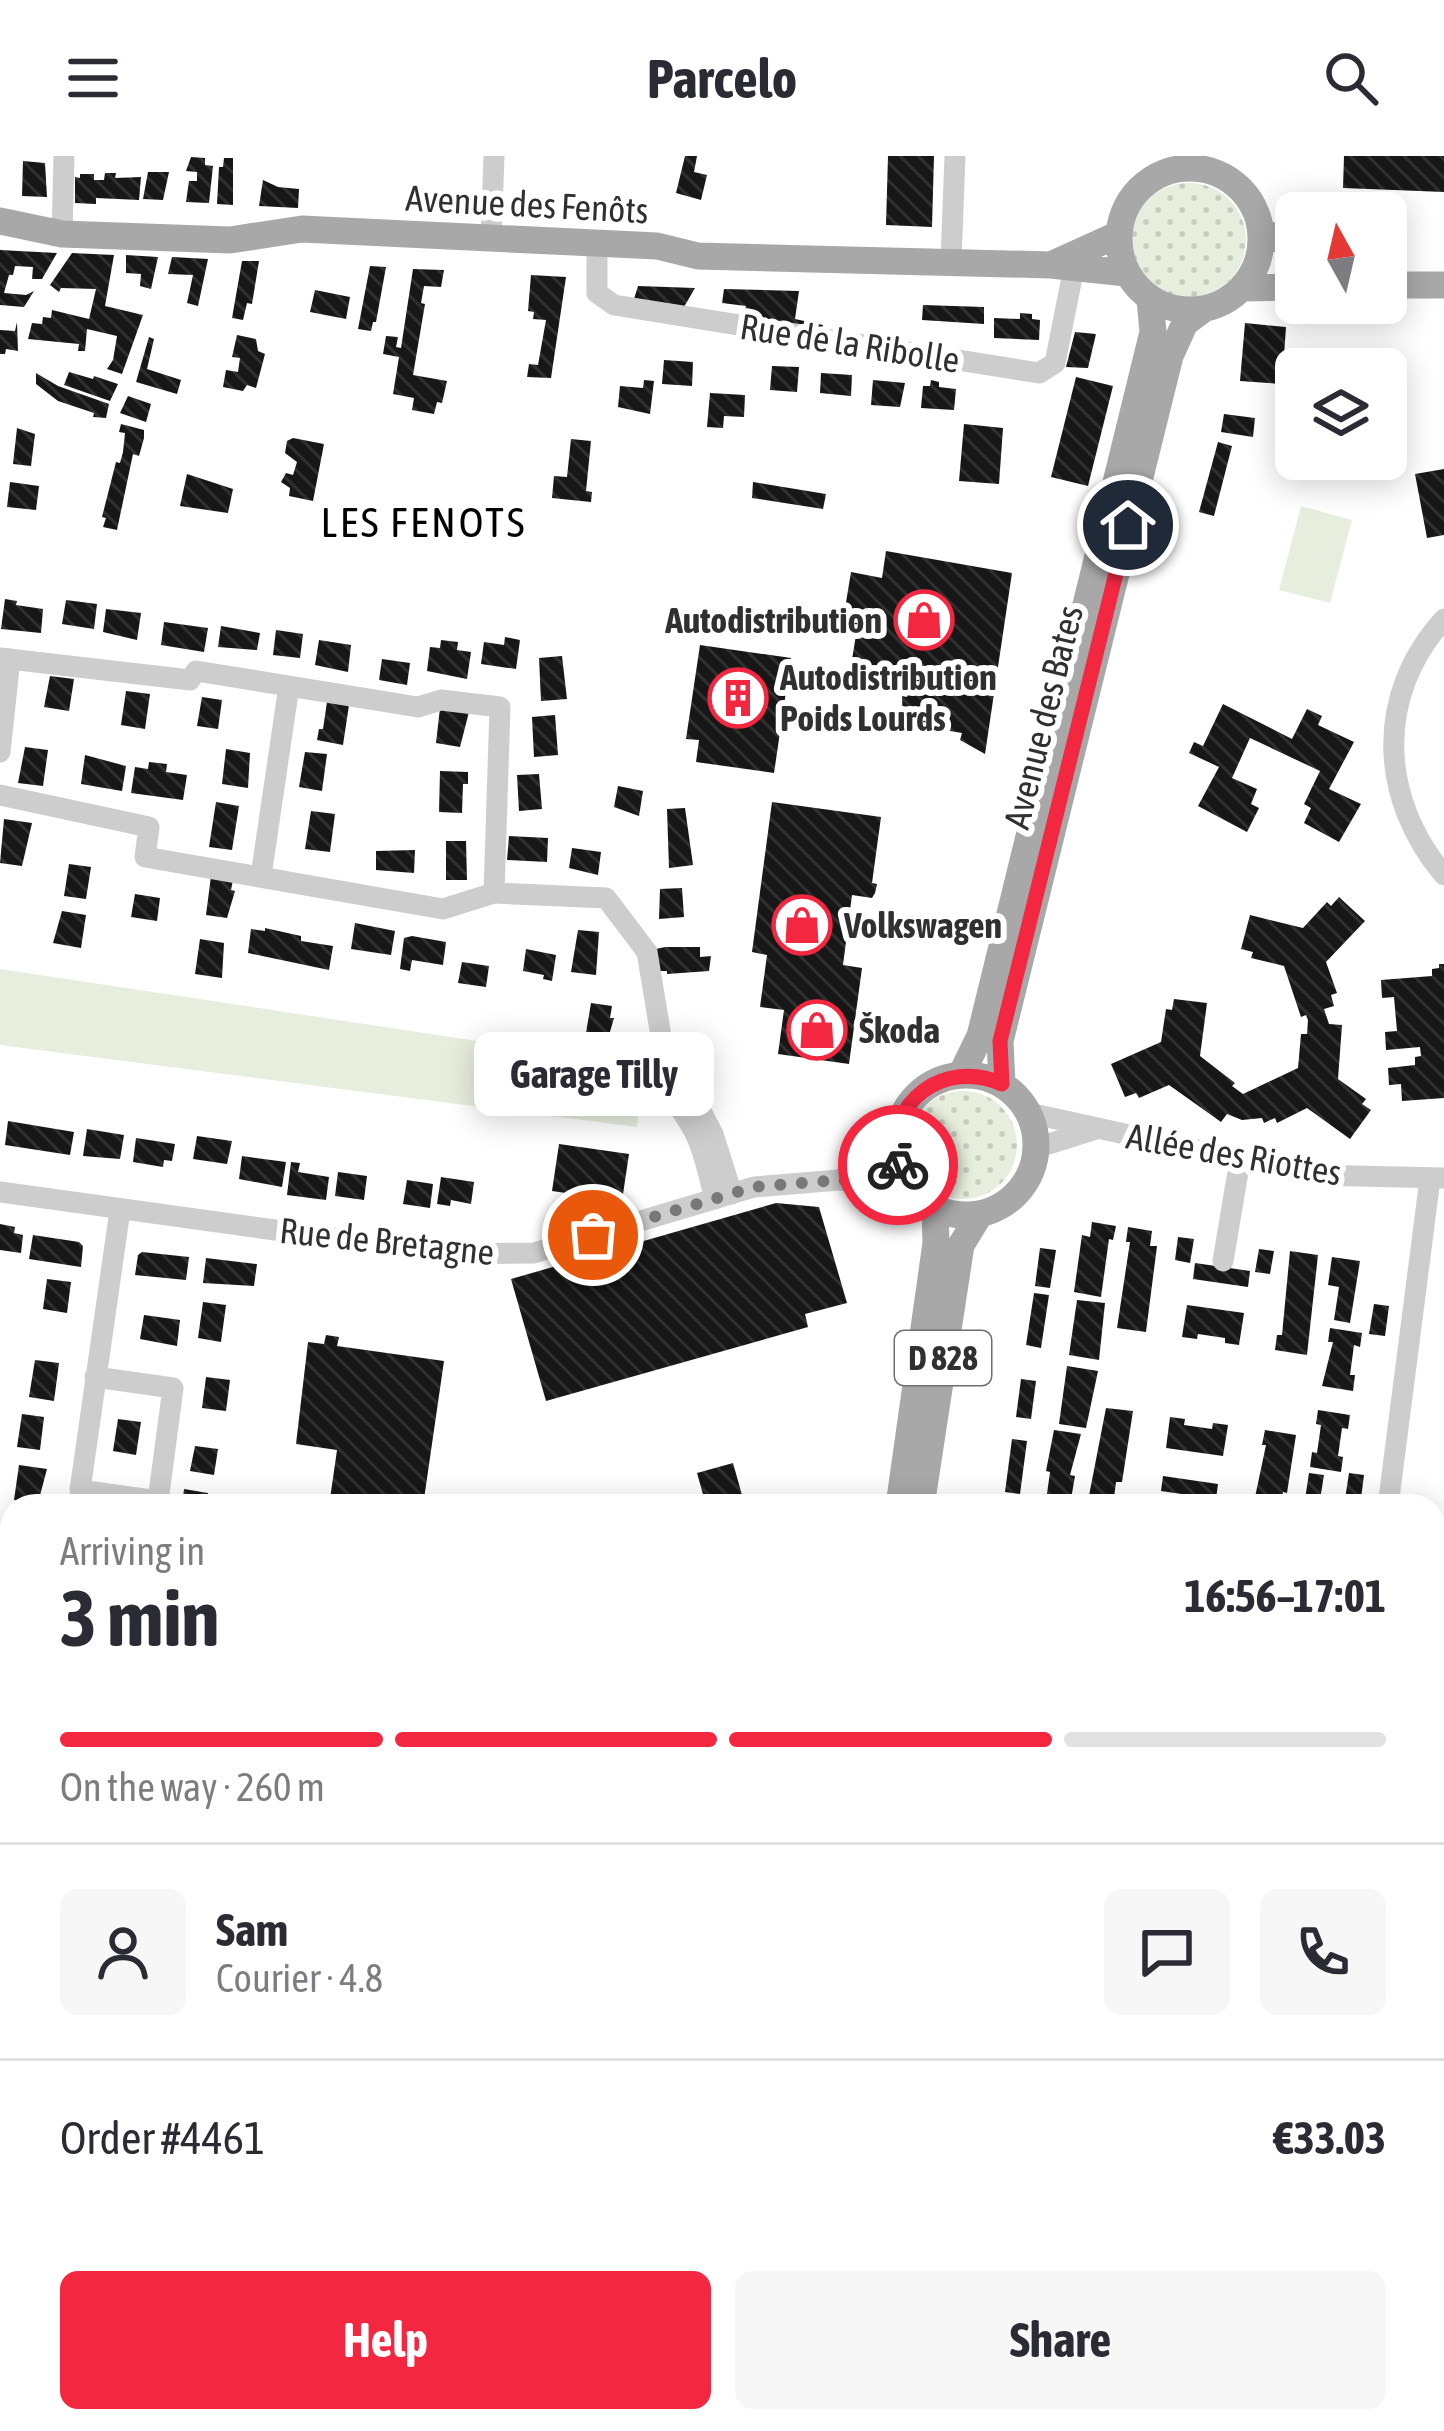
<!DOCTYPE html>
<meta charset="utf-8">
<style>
:root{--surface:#fff;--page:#f7f7f7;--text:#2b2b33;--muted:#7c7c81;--line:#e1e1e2;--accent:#f32740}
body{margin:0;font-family:"Asap Condensed",sans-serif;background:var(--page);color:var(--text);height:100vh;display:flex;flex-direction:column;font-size:45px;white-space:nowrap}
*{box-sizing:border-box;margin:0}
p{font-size:39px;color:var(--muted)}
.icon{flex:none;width:66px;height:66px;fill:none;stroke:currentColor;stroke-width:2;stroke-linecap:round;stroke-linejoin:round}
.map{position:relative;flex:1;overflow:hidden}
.details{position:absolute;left:0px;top:1338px;width:1446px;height:939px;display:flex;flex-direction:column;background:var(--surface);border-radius:36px 36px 0 0;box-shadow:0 6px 30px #0003}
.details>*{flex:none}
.needle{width:78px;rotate:352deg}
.fabs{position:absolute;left:1275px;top:36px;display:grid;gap:24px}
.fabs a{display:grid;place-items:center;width:132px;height:132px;border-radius:18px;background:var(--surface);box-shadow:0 6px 30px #0003;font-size:60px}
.pin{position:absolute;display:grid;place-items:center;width:102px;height:102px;color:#fff;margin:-51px;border:6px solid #fff;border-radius:50%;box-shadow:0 3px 12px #0007}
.courier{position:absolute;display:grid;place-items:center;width:120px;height:120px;margin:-60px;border:9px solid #f32740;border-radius:50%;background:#fff;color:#222;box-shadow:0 3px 15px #0007}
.bubble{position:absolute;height:84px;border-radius:18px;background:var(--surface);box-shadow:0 6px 30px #0003;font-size:39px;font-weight:700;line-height:84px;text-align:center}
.headline em{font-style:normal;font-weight:700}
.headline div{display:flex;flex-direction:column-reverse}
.headline{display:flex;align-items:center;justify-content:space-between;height:204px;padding:0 60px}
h1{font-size:78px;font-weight:700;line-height:90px}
.bar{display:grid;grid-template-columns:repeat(4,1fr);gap:18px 12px;align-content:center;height:144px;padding:0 60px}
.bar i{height:15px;border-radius:9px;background:var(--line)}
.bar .active{background:var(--accent)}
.bar p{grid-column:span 4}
.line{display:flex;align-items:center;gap:30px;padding:0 60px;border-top:3px solid var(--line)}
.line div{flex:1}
.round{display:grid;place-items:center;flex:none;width:126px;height:126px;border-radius:18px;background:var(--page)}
.action{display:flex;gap:24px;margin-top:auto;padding:24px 60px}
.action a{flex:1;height:138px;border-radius:18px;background:var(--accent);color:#fff;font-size:48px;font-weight:700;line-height:138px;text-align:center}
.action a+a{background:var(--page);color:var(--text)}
header{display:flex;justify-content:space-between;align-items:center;height:156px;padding:0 60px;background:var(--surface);font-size:54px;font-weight:700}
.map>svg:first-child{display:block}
</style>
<header><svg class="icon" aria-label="menu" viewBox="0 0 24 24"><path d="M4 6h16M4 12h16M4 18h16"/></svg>Parcelo<svg class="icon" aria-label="search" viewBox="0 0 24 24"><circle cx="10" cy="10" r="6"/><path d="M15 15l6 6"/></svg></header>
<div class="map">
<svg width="1444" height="2275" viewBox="0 0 1444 2275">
<defs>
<pattern id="grass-dots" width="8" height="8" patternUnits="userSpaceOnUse" patternTransform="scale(3)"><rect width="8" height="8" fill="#e7eedd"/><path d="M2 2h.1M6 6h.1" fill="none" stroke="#c6ccbe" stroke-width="1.8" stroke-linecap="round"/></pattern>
<pattern id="building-back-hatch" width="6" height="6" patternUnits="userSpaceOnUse" patternTransform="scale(3)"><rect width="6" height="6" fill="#171717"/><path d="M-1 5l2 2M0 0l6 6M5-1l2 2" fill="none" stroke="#303030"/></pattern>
</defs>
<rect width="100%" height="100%" fill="#fff"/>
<path fill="url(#grass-dots)" d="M1132 84a57 57 0 1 1 114 0a57 57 0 1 1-114 0Z
M909 989a54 54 0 1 1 108 0a54 54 0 1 1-108 0Z"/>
<path fill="#e7eedd" d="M1301 350 1352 364 1330 447 1279 434Z
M0 813 643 910 637 971 0 889Z"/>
<path fill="url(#building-back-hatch)" d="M685 0H697L694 16 707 19 701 44 676 37Z
M888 0H934L932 71 886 69Z
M1344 0H1444V36L1343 32Z
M191 1 205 2V9L213 10 209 47 186 46 189 25H197V16L186 15Z
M224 2H233V49L217 48 219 11H223Z
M23 5 45 7 47 41 22 40Z
M148 16H169L163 44 143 43Z
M105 17H116L115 22 141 21 139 44 96 42V48L75 47V21L80 22V18H94V24H104Z
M263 24 278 31 299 33 298 52 259 50Z
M0 94 57 97 42 123H32L33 111 15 110 13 119H9L4 137 26 139 34 135 24 151 0 149Z
M72 97 114 99 105 150 143 159 122 218 107 213 113 204 117 180 87 173 85 195H78L79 188 28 183 32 167 42 168 43 161 51 162 52 154 89 163 96 133 61 132 59 136 50 129Z
M126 99 158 101 151 133 140 130 141 118 126 117Z
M172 101 208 103 198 150 187 147 193 119 168 118Z
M242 105H259L252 148 247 147 243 164 232 162Z
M370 110 386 111 376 166H373L371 175 358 173Z
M413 113 444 114 441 131 424 130 421 147 425 148 413 219 447 225 442 247 437 246 434 258 412 254 414 242 393 238 399 201 383 198 386 180 398 181 396 191 401 192Z
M531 119 566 121 551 222 527 221 529 208 538 209 546 164 533 163 534 156 528 155Z
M638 130 695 132 684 151 634 143Z
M724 133 799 135 795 163 823 169 821 178 743 162 746 150 722 147Z
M315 134 350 141 346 163 310 156Z
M923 149 984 151V168L922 164Z
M1020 157 1032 158V163L1040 164 1039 184 994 182V162L1020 163Z
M17 166 18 195 6 193 5 198H0V174L15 175Z
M1245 167 1286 171 1282 228 1240 225Z
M1075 176 1096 178 1088 212 1066 211Z
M237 179 256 183 258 195 265 198 256 232 247 229 243 235 223 231 226 214 238 216 240 202 232 201Z
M149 181 154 183 147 213 181 224 177 238 136 226Z
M1326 194 1354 196 1353 213H1325Z
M664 204 693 206 692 230 662 228Z
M772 210 799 211 797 236 770 234Z
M69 216 93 223 94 220 118 228 110 245 64 229Z
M36 217 58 230 109 248 106 262 93 261 94 257 58 245 36 228Z
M821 217 852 219 851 240 820 237Z
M1076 221 1113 230 1088 330 1051 321Z
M644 224 654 225 650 258 618 251 620 230 643 232Z
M873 224 905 227 900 251 871 249Z
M931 224 939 226V231L956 233 954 254 921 252 923 230H930Z
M710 237 745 239 744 261 724 260 723 272 707 271Z
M128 240 151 248 146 266 120 257Z
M1224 258 1255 262 1253 281 1221 276Z
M121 268 144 274V282L139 300 133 298 117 374 103 371 106 362 102 361 116 306 120 307 123 296 125 277 119 276Z
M964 268 1003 272 999 328 959 325Z
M17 272 35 278 31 310 13 308Z
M293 282 324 288 313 345 289 340 290 332 281 326 286 317 293 319 297 306 285 297 287 285Z
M571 283 591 285 586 335 592 336 591 346 552 342 554 320 567 321Z
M1218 286 1232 290 1214 360 1199 356Z
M1444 313V379L1427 382 1415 318Z
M187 318 233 333 228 357 180 350Z
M10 326 39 330 36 354 7 351Z
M753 326 826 338 823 353 752 342Z
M886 395 1012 417 985 598 960 584 962 577 903 567 902 540 907 541 909 532 849 522 856 479 841 477 851 416 882 422Z
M5 443 17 445 16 449 43 453 41 477 1 473Z
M66 444 97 448 94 473 62 468Z
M106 453 141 457 137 484 103 476Z
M164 466 208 472 204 496 161 489Z
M221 470 260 477 257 494 218 491Z
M276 474 303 478 300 502 273 499Z
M505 481 520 484 516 513 481 508 484 486 504 489Z
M319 484 351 489 348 516 315 509Z
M441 484 458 486 457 494 471 496 467 523 427 515 430 491 440 492Z
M700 489 791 502 774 617 696 606 699 584 686 583Z
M562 500 567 543 541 545 539 502Z
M382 503 410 507 407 529 379 524Z
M50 520 74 523 69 555 44 551Z
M126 535 150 538 145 573 121 569Z
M202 541 222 544 218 573 197 570Z
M327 546 349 549 343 589 317 584 319 573H323Z
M1223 548 1292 583 1307 553 1322 560 1318 569 1354 586 1329 633 1361 648 1339 686 1304 667 1311 652 1304 648 1320 615 1250 582 1232 622 1257 633 1251 648 1259 652 1247 676 1198 650 1219 611 1189 597 1194 586 1203 590Z
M440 552 469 556 460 591 436 587Z
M555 559 558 599 534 601 532 561Z
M25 591 48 594 43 630 18 627Z
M226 593 250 597 248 632 222 628Z
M305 596 327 598 322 635 299 631Z
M85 599 126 610 122 635 81 628Z
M149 606 167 608 166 616 187 619 183 644 131 637 135 611 148 613Z
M440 615 468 616V628H463L462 657 439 656Z
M539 618 542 653 519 655 517 619Z
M618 630 643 635 639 660 614 651Z
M216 646 239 650 232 694 209 691Z
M772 646 881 661 872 727 877 728 875 737 872 742 852 739 843 809 862 812 849 908 778 898 784 854 760 851 767 799 752 796Z
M685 652 693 709 669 712 667 653Z
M311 655 335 658 330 696 305 693Z
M4 663 32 667 22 710 0 707Z
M509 680 548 682 547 706 507 704Z
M446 685H466L467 724H446Z
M572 692 601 696 598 719 569 712Z
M415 694 414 717 376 714V695Z
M69 708 91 711 86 743 64 740Z
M211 720 233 724 231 734 235 735 227 762 206 759Z
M682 732 684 761 659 763 660 733Z
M135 738 160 742 157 765 131 761Z
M1339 741 1365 765 1326 806 1337 837 1331 839 1334 850 1324 853 1329 868 1342 869 1338 923 1366 943 1362 948 1371 954 1350 983 1307 952 1277 967 1275 962 1264 967 1262 962 1242 964 1227 958 1221 966 1169 929 1139 942 1136 937 1125 941 1111 908 1161 886 1166 853 1172 854 1174 843 1207 847 1200 900 1235 927 1232 930 1243 938 1298 912 1301 878H1307L1308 864 1306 859 1301 861 1284 810 1251 802 1253 796 1241 793 1250 759 1303 772 1327 746 1331 750Z
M62 755 86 759 81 792 53 787Z
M355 767 395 775 391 799 351 793Z
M265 772 301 780V785L333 790 329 814 248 797 251 773 265 775Z
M578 774 599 776 596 819 571 816Z
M412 780 446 786 443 809 412 804 410 815 400 813 404 782Z
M200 783 224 787 222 822 195 818Z
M665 791H700V801L711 800 709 815 667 818V815H658L656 793Z
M526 793 556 799 552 825 543 823 544 819 523 815Z
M462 806 489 810 486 831 458 827Z
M1439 808H1444V942L1402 945 1401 928 1389 929 1388 912 1415 909V901L1421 900 1420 891 1386 894 1385 876 1397 875 1394 841 1382 842 1381 824 1432 820V813L1439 812Z
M591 847 612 850 610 862H614L607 886 585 883Z
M8 965 74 976 70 999 5 989Z
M87 973 124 979 120 1003 83 1000Z
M197 980 232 985 227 1008 193 1003Z
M136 982 175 988 172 1005 164 1004 163 1011 133 1006Z
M559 988 629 998 622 1045 552 1035Z
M242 1000 286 1006 282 1031 239 1023Z
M291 1006 300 1007 298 1016 329 1021 326 1044 287 1039Z
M338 1016 367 1020 364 1044 335 1040Z
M441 1021 474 1026 471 1048 451 1044 450 1050 437 1048Z
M407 1024 433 1028 430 1052 403 1048Z
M776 1047 819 1051 847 1147 805 1158 808 1171 546 1245 511 1123Z
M1092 1066 1116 1070 1113 1084 1109 1083 1101 1141 1074 1136 1082 1079 1090 1081Z
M0 1068 15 1071 14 1077 23 1079 21 1097 0 1094Z
M1128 1071 1152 1075 1150 1090H1157L1146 1176 1117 1172 1130 1086H1126Z
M33 1079 79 1086 83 1090 81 1111 29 1103Z
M1178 1081 1194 1083 1190 1107 1175 1104Z
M1040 1092 1056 1094 1050 1132 1035 1130Z
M1259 1093 1274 1095 1270 1118 1255 1116Z
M1290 1095 1318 1099 1307 1199 1275 1194 1277 1179H1282Z
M142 1096 189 1101 186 1124 135 1119 138 1099Z
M1332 1101 1360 1105 1350 1167 1334 1164 1339 1131 1328 1129Z
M206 1102 257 1108 254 1130 203 1127Z
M1195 1107 1250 1115 1248 1131 1193 1123Z
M47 1123 71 1126 67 1157 43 1153Z
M1034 1137 1049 1139 1041 1192 1026 1189Z
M1077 1144 1105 1147 1099 1204 1069 1199Z
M203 1146 226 1149 221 1186 198 1182Z
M1374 1148 1389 1150 1385 1180 1369 1178Z
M1187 1149 1244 1157 1239 1189 1225 1187V1182L1198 1178 1197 1183 1182 1181Z
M144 1159 180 1164 177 1190 140 1183Z
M1330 1172 1362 1177 1360 1191 1354 1189 1350 1219H1355L1353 1235 1322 1230 1333 1186H1328Z
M326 1179 339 1181 337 1190 444 1205 423 1350H329L337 1294 296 1288 308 1186 324 1188Z
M35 1204 59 1207 54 1245 29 1241Z
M1067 1210 1098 1215 1086 1272 1059 1268Z
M206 1221 230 1224 226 1255 202 1252Z
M1021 1223 1036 1225 1031 1263 1016 1261Z
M1106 1252 1133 1255 1122 1326H1116L1113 1350H1087Z
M1318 1254 1350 1259 1348 1273 1342 1272 1338 1300 1343 1301 1341 1316 1310 1311 1312 1296 1317 1297 1321 1269 1316 1268Z
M22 1258 44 1261 40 1294 17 1291Z
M1170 1261 1185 1263 1184 1269 1212 1273 1213 1267 1228 1269 1223 1300 1166 1292Z
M118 1263 141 1266 136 1299 113 1295Z
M1054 1274 1081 1278 1070 1319 1075 1320 1070 1349 1046 1345 1050 1316 1046 1315Z
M1265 1274 1296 1279 1287 1337 1283 1336 1281 1350 1254 1346 1266 1289H1262Z
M1012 1283 1027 1285 1020 1338 1005 1336Z
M195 1290 218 1293 214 1319 190 1315Z
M733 1307 742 1339 706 1349 697 1317Z
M19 1309 47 1313 38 1347 14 1344Z
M1309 1317 1324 1319 1319 1350H1304Z
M1349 1317 1364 1319 1360 1350H1344Z
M1163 1320 1218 1328 1216 1343 1161 1335Z
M184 1333 208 1337 206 1350H182Z
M1444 1609V1688L1434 1690V1611Z
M1434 1779 1439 1793H1444V1899L1434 1903Z
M1434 2202 1444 2207V2245L1434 2239Z
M1014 2265H1070L1076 2268 1073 2275H1019Z
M1160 2265H1414L1422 2275H1321L1290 2270 1253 2275H1152Z"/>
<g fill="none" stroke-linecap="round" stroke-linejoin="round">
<path stroke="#cdcdcd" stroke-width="21" d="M62 78 64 0
M491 82 494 0
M597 88V137L614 149 1039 217 1055 207 1074 111
M951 105 955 0
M1444 463C1375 539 1379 642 1444 719
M0 502 190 524 196 515 418 551 441 544 500 551 494 737
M0 596 10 503
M0 639 149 671 145 701 443 753 494 737 606 742 647 796 661 880 713 978 732 1038
M261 720 289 530
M660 880C647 919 679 945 695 977 705 997 709 1021 715 1043
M1029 957 1312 1019 1444 1022
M1036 992 1096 973
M839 1024 895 996
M0 1036 448 1098 534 1097 754 1031 839 1024 908 1031
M1223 1105 1240 1004
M95 1221 173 1232 158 1345 80 1334 120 1054
M1388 1350 1430 1023
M1434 1422 1444 1420
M0 2144 1 2138
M591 2265 599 2275
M0 2272 14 2275
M125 2275 127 2265"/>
<path stroke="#a8a8a8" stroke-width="27" d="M1119 83a71 71 0 1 1 142 0a71 71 0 1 1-142 0Z
M0 65 62 78 230 84 302 73 657 90 698 100 1051 109 1126 117
M1261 75 1296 91
M1055 107 1119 78
M1386 129H1444
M1242 132 1296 131
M896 989a70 70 0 1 1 140 0a70 70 0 1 1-140 0Z
M961 919 980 880 1153 176 1150 143
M1002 928 1000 885 1170 200 1185 167 1204 153
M899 1350 936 1087 935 1053
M921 1350 961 1089 980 1058
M854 2265 855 2275
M880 2265 881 2275"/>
<path stroke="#858585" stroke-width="6" stroke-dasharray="12 9" stroke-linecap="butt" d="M0 1390 12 1396
M1434 2132 1444 2138"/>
</g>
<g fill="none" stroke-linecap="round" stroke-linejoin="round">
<path stroke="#787878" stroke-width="12" stroke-dasharray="0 21.6" d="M593 1079 754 1031 839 1024 908 1031 898 1009"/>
<path stroke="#f32740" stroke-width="15" d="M898 1009C883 946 945 902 1002 928L1000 885 1128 369"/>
</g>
<defs>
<g id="shop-ring" transform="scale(3)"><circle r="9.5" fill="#fff" stroke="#f32740" stroke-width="1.5"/><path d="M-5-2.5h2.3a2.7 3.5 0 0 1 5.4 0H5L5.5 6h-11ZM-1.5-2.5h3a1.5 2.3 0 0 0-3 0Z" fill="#f32740"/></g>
<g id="building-ring" transform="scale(3)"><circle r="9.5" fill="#fff" stroke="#f32740" stroke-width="1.5"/><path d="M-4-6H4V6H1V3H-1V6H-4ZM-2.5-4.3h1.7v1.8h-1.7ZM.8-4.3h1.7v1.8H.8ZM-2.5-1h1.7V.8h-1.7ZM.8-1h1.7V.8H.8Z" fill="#f32740"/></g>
</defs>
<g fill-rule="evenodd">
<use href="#shop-ring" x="924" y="464"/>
<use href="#building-ring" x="738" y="542"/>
<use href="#shop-ring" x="802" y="769"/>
<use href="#shop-ring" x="817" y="874"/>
</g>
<g text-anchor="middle" stroke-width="12" stroke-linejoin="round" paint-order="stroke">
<rect fill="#fff" stroke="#6e6e6e" stroke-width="3" x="895" y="1175" width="96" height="54" rx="9"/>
<g font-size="33" font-weight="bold" fill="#303030">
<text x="943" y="1214">D 828</text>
</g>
<g font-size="36" fill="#303030" stroke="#fff">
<text transform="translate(527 48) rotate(3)" y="13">Avenue des Fenôts</text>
<text transform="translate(850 187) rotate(9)" y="13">Rue de la Ribolle</text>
<text transform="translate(1043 561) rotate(-76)" y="13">Avenue des Bates</text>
<text transform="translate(1234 998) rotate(10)" y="13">Allée des Riottes</text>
<text transform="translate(387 1085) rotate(6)" y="13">Rue de Bretagne</text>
</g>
<g font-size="36" font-weight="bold" fill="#303030" stroke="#fff" text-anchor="start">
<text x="882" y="477" text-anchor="end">Autodistribution</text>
<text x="780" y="534">Autodistribution<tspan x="780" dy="41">Poids Lourds</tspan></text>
<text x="844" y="782">Volkswagen</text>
<text x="859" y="887">Škoda</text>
</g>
<g font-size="42" letter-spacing="3" fill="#000" stroke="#fff">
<text x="424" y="381">LES FENOTS</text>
</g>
</g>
</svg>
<div class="fabs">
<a><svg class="needle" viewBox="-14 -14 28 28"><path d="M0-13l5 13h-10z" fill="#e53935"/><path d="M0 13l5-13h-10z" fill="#7c7c81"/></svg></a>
<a><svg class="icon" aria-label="layers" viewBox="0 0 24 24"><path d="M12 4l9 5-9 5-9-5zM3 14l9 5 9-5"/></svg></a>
</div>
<div class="pin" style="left:593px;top:1079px;background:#ea580c"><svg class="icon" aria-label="bag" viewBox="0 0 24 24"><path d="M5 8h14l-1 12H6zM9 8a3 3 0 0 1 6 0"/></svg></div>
<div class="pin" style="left:1128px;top:369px;background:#1f2937"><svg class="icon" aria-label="home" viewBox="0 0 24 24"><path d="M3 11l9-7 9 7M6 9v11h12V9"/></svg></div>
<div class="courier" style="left:898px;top:1009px"><svg class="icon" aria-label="bike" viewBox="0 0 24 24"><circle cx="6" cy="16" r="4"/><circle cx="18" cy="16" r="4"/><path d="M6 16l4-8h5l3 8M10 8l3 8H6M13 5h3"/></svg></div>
<div class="bubble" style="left:474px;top:876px;width:240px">Garage Tilly</div>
<section class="details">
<div class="headline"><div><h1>3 min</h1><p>Arriving in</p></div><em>16:56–17:01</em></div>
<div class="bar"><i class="active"></i><i class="active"></i><i class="active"></i><i></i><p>On the way · 260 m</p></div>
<div class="line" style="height:216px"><a class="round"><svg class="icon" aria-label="person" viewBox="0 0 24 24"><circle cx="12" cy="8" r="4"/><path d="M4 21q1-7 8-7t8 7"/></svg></a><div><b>Sam</b><p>Courier · 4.8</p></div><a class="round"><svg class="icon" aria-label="chat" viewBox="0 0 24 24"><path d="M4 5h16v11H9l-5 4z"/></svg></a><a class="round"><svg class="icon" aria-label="phone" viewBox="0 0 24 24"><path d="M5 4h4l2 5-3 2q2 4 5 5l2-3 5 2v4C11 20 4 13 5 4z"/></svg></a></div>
<div class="line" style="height:156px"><div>Order #4461</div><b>€33.03</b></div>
<div class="action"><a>Help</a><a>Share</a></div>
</section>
</div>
